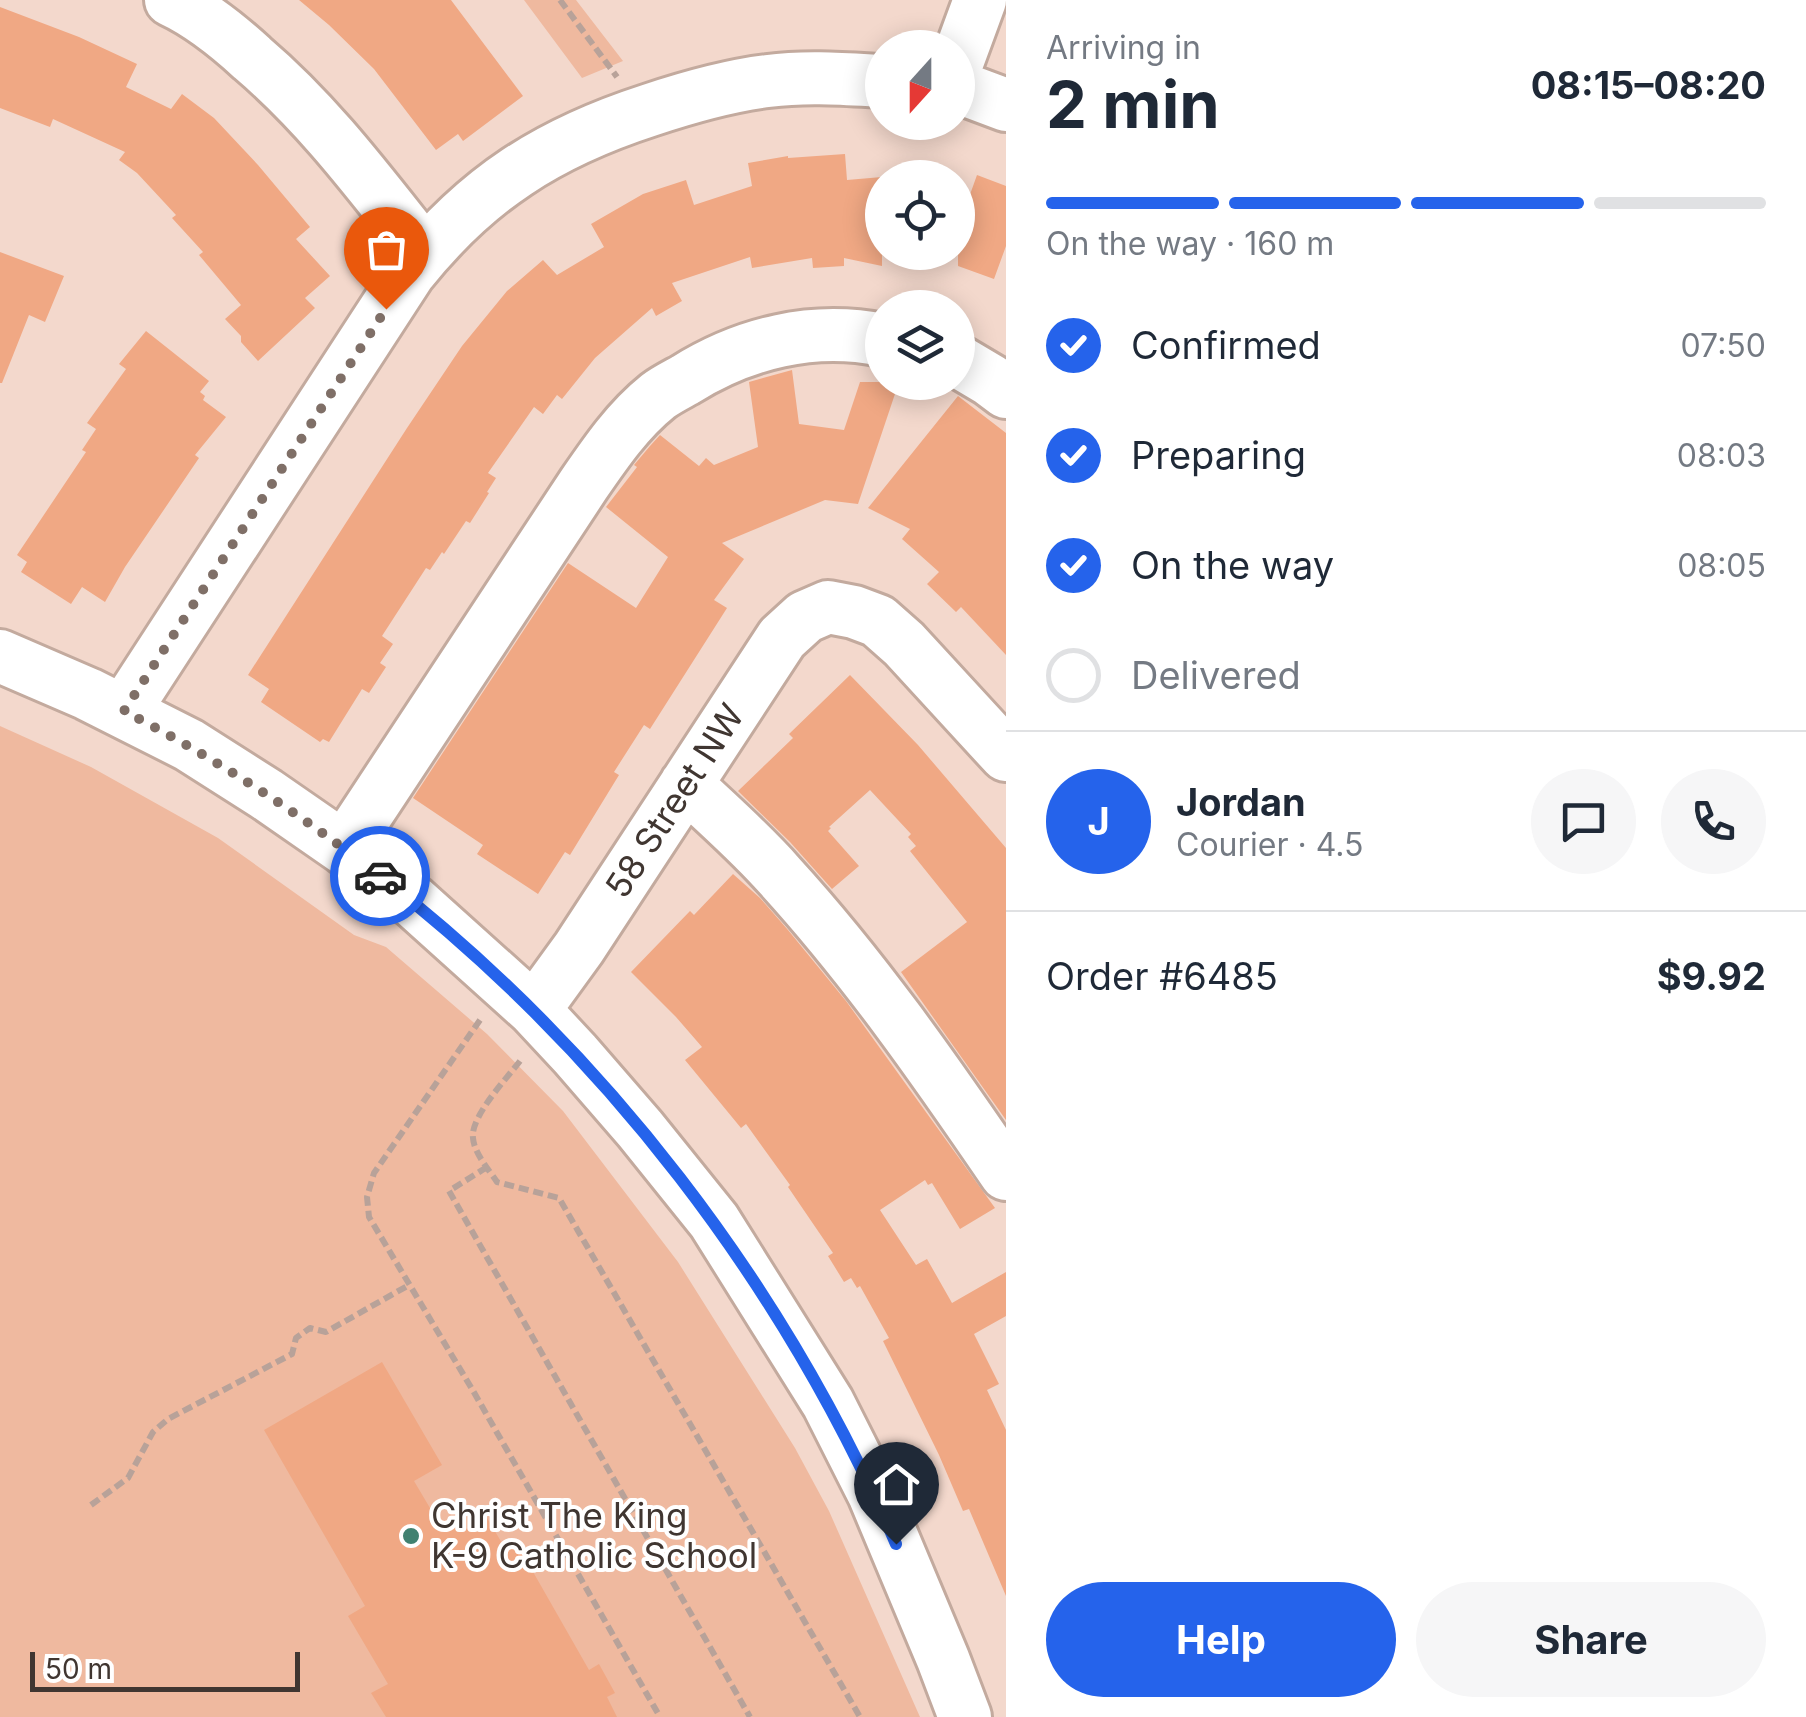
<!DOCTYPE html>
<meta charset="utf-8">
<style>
:root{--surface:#fff;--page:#f6f6f7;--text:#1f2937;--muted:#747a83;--line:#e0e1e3;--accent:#2563eb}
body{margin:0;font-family:Inter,sans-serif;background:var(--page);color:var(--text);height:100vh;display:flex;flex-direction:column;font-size:38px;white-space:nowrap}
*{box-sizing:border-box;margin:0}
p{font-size:32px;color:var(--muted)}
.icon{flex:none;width:55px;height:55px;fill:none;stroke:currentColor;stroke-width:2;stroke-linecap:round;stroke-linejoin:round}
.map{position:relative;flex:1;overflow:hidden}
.details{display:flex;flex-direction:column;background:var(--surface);width:800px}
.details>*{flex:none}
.needle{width:65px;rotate:201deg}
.fabs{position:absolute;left:865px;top:30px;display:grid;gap:20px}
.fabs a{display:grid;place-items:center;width:110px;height:110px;border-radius:50%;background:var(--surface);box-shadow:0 5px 25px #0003;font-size:50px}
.scale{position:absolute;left:30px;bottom:25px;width:270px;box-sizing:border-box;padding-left:10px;border:5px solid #403631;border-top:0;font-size:28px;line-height:35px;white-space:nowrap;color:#403631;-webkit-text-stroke:8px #fff;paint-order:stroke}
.pin{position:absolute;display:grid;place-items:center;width:85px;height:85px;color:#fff;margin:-102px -42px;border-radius:50% 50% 50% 0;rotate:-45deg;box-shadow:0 0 10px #0007}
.pin .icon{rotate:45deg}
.courier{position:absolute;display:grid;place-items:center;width:100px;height:100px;margin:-50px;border:8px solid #2563eb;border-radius:50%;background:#fff;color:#222;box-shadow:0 2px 12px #0007}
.head em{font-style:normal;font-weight:700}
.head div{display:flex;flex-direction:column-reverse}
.head{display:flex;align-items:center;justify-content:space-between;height:170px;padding:0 40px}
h1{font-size:65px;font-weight:700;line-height:75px}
.bar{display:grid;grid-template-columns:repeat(4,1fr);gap:15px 10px;align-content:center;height:120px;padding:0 40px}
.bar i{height:12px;border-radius:8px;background:var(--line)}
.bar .selected{background:var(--accent)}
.bar p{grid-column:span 4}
.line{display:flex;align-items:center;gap:25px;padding:0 40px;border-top:2px solid var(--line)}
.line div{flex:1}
.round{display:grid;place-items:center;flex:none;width:105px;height:105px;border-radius:52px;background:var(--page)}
ol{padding:0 40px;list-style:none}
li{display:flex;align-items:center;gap:30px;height:110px}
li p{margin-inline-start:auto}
li .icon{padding:10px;border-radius:50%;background:var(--accent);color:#fff;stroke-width:4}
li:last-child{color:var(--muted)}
li i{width:55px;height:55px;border:5px solid var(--line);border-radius:50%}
.cta{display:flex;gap:20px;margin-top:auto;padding:20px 40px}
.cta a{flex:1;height:115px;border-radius:60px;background:var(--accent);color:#fff;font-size:40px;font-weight:700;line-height:115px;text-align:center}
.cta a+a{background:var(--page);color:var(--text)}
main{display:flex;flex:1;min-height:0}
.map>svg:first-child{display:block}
</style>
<main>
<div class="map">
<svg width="1006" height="1717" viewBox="0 0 1006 1717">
<rect width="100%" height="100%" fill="#f3d8cc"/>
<path fill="#efb99f" d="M524 0H576L623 61 582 78Z
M0 726 91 767 218 838 354 935 386 947 487 1034 563 1111 678 1262 795 1448 829 1511 920 1717H0Z"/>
<path fill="#f0a884" d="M299 0H451L523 96 463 141 458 134 436 150 374 69 329 25Z
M0 7 79 37 137 64 126 87 171 109 182 94 214 118 258 165 310 227 296 239 330 276 305 298 315 308 258 361 241 342V336L225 319 241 305 199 255 203 252 172 218 176 215 137 173 119 160 125 152 53 119 50 127 0 108Z
M845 154 847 180 882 177V266L844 258V266L813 268 812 258 752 268 750 257 672 283 682 301 656 316 652 308 595 358 562 399 557 395 543 414 534 407 488 473 496 478 487 492 489 493 470 523 466 521 444 554 442 552 430 570 426 568 382 636 393 644 380 663 386 667 369 693 362 689 329 742 323 739 320 742 261 702 269 689 248 675 407 428 462 346 507 291 543 260 557 275 604 247 591 224 643 194 686 180 694 205 752 186 748 163 788 156V158Z
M977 175 1006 186V246L994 279 958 266V228Z
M0 252 64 276 45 322 29 315 2 383H0Z
M146 331 209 381 200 392 205 396 203 400 226 417 195 455 199 458 125 567 105 602 82 587 71 604 21 572 27 562 17 555 86 452 82 450 96 429 87 423 126 369 119 364Z
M792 370 799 424 844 430 860 382H899L858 504 825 500 722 543 744 559 714 600 727 608 650 729 644 725 614 772 619 775 570 855 565 852 538 894 477 854 483 845 413 798 568 563 636 608 668 557 606 507 637 467 634 465 650 446 660 435 699 466 706 458 714 465 758 447 749 382Z
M958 396 1006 433V655L961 607 956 612 927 584 939 572 902 539 910 529 868 508Z
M850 675 918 745 1006 848V1120L901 972 967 922 910 851 916 846 908 837 911 834 870 790 829 827 831 828 828 831 859 866 832 889 790 842 738 791 793 738 789 734Z
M733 874 760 898 788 930 846 1001 995 1208 960 1229 932 1183 928 1185 925 1180 880 1210 916 1265 927 1259 952 1303 1006 1272V1316L974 1334 999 1384 987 1390 1006 1430V1596L969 1509 963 1511 939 1455 883 1341 889 1338 860 1286 857 1288 851 1278 844 1282 828 1256 833 1253 788 1187 790 1185 746 1124 741 1128 685 1060 702 1047 676 1017 631 972 690 911 694 915Z
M382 1362 442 1465 414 1481 443 1530 481 1508 505 1548 516 1542 589 1670 599 1664 615 1693 607 1697 617 1717H386L371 1693 388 1684 348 1616 365 1606 264 1430Z"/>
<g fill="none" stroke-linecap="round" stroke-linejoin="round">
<g stroke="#c3aa9e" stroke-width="58">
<path id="minor" d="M171 0C201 14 228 36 252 58 319 115 370 184 425 253
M958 60 980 0
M958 87 1006 105
M958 361 990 380 1006 392
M0 656 88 694 189 745 266 794 344 848 414 902 534 1010 575 1054 640 1129 714 1221 828 1403 874 1494 943 1659 965 1717
M124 711 409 273C477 188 548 143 650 110 689 97 727 86 768 81 806 76 845 79 882 81
M686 784C717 814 751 843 779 875 864 968 935 1070 1006 1174
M344 848 584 484C606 452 628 420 658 396 666 390 676 385 685 380 744 343 813 326 882 340
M534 1010 579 948 782 638 805 617 828 607 854 612 878 621 904 644 1006 755"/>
</g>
<path stroke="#b8a299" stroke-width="6" stroke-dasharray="10 5" stroke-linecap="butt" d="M560 0 617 77
M480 1020 374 1173 367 1197 369 1217 472 1389 660 1717
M520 1061C507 1078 470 1117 473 1138 474 1153 489 1170 497 1182L559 1198 860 1717
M487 1167 449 1191 750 1717
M91 1505 128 1478 153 1432 168 1419 292 1354 296 1338 310 1328 326 1332 409 1285"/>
<use href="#minor" stroke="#fff" stroke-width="52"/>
</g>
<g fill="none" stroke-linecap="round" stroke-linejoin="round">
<path stroke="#7f6f67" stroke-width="10" stroke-dasharray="0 18" d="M380 876C299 813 215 758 124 711L386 309"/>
<path stroke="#2563eb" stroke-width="12" d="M380 876C604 1050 783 1283 896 1544"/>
</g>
<circle fill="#408170" stroke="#fff" stroke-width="4" cx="411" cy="1536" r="10"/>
<g text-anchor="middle" stroke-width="8" stroke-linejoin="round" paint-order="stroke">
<g font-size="35" fill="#403631" stroke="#fff">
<text transform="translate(675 801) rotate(-57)" y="12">58 Street NW</text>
</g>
<g font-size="35" fill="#403631" stroke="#fff" text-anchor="start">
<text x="431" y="1528">Christ The King<tspan x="431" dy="40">K-9 Catholic School</tspan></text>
</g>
</g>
</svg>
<div class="fabs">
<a><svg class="needle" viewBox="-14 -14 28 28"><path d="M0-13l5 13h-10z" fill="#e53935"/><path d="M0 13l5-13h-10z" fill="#747a83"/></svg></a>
<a><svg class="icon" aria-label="locate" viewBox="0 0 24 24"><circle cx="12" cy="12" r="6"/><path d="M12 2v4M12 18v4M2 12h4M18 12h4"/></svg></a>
<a><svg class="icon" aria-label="layers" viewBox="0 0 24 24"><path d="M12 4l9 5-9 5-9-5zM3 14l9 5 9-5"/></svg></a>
</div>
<div class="scale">50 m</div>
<div class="pin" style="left:386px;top:309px;background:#ea580c"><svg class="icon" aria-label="bag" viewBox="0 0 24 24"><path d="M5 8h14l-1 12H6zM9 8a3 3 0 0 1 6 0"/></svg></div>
<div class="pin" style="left:896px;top:1544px;background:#1f2937"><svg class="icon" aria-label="home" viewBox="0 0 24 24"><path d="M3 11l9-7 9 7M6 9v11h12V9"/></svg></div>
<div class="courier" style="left:380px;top:876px"><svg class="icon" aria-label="car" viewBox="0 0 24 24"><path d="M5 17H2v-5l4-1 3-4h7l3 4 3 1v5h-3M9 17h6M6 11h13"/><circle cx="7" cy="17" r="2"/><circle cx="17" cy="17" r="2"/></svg></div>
</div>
<section class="details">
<div class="head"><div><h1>2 min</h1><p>Arriving in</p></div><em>08:15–08:20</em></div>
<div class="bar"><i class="selected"></i><i class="selected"></i><i class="selected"></i><i></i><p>On the way · 160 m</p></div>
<ol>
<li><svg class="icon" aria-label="check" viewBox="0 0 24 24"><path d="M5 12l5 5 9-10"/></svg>Confirmed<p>07:50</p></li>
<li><svg class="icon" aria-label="check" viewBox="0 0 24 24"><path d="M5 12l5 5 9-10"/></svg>Preparing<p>08:03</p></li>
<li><svg class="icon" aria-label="check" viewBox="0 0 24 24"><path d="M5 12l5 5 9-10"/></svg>On the way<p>08:05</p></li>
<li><i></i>Delivered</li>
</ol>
<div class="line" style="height:180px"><b class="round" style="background:var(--accent);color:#fff">J</b><div><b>Jordan</b><p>Courier · 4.5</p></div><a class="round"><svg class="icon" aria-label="chat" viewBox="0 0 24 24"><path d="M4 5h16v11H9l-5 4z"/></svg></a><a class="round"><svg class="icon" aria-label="phone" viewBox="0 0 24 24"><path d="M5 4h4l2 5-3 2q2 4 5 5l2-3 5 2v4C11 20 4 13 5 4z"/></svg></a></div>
<div class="line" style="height:130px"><div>Order #6485</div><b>$9.92</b></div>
<div class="cta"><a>Help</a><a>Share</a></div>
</section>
</main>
